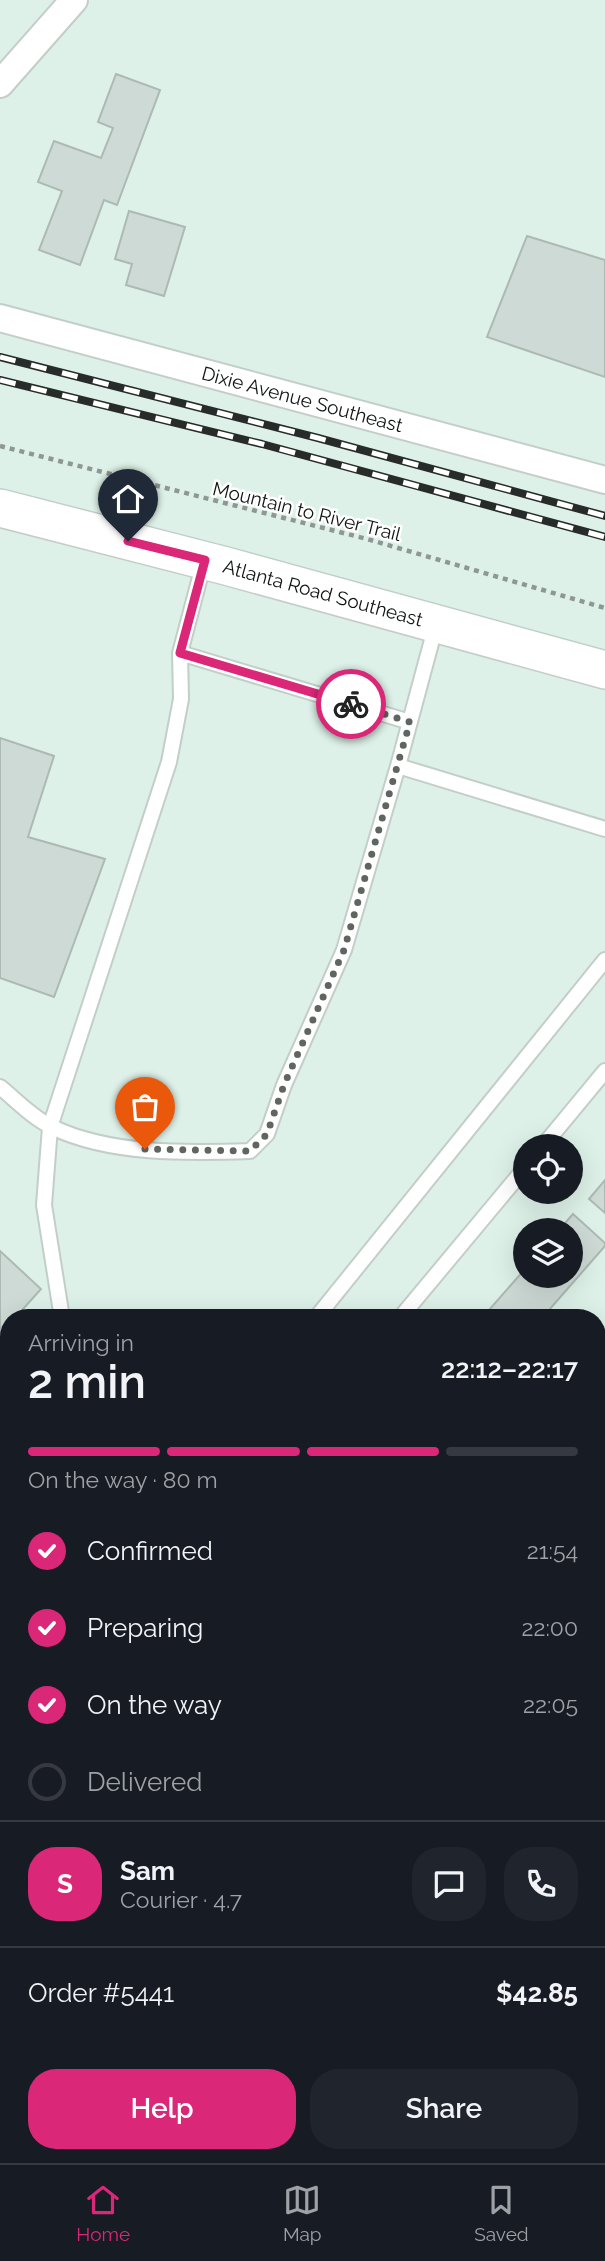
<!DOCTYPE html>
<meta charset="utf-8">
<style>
:root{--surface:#171b24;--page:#20242c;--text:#f1f3f6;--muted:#9ea1a6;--line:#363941;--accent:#db2777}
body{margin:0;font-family:Raleway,sans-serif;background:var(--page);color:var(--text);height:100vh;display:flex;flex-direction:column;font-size:26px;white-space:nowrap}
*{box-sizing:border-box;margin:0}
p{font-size:23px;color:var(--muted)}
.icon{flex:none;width:38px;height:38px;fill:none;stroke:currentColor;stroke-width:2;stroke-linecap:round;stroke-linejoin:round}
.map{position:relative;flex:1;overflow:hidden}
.drawer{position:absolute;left:0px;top:1309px;width:606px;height:854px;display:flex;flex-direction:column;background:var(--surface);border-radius:28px 28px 0 0;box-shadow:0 7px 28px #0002}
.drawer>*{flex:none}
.fabs{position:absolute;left:513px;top:1134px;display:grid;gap:14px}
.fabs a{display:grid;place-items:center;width:70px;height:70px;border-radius:50%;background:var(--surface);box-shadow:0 7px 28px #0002;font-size:35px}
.pin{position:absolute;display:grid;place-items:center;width:60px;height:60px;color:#fff;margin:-72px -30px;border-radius:50% 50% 50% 0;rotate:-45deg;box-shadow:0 0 7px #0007}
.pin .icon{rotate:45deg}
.courier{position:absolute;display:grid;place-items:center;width:70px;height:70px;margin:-35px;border:5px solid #db2777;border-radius:50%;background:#fff;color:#222;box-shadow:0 2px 9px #0007}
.summary em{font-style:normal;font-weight:600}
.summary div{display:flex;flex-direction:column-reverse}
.summary{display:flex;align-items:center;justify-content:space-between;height:119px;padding:0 28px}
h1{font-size:46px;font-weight:600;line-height:52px}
.bar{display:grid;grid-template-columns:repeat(4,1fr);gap:10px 7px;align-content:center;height:84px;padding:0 28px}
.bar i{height:9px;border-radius:5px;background:var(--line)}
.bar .selected{background:var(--accent)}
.bar p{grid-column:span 4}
.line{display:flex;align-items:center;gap:18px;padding:0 28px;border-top:2px solid var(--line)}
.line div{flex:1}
.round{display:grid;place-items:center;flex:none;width:74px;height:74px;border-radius:28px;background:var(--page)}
ol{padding:0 28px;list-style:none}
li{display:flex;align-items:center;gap:21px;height:77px}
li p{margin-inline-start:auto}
li .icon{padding:7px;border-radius:50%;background:var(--accent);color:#fff;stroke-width:4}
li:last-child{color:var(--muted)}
li i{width:38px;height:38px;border:4px solid var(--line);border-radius:50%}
.cta{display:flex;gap:14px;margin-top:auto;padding:14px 28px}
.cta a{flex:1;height:80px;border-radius:28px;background:var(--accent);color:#fff;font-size:28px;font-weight:600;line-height:80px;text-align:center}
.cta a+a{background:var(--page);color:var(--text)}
.tab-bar{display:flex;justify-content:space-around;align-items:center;height:98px;border-top:2px solid var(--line);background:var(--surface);font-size:19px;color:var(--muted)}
.tab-bar a{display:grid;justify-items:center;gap:4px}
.tab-bar .selected{color:var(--accent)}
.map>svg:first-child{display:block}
</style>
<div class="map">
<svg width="605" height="2163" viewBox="0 0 605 2163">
<rect width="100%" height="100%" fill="#effbf6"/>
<path fill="#ddf1e8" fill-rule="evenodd" d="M0 0H605V1689L597 1699V1318H9V2154H243L236 2163H0ZM525 1146H570V1192H525ZM525 1230H570V1276H525Z"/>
<path fill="#cedad5" stroke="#adb9b3" stroke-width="2" d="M116 74 160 90 117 205 104 200 80 265 39 250 62 191 38 182 54 141 101 158 113 128 98 122Z
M129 211 185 227 164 296 126 285 132 264 115 259Z
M527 236 605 260V377L487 337Z
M0 738 54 756 28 837 105 859 54 997 0 978Z
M605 1180V1213L589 1199Z
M573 1214 605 1243V1246L542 1318H482L525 1269V1276H570V1230H559Z
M0 1251 41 1289 15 1318H9V1324L0 1334Z
M597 1564 605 1572V1633L597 1625Z
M605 1788V1856L597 1865V1798Z
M9 1870V1951L0 1944V1880Z
M597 2105 605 2133V2163H568L565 2154H597Z
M316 2154H374L366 2163H308Z"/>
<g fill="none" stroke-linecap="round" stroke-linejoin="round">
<g stroke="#c3cec9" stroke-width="18">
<path id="service" d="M204 562 180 653 410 722
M436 625 398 766 605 829
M0 1087C16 1100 33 1118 52 1127 110 1155 187 1153 250 1151L267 1134 284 1085 344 950 398 766
M543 1146 605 1071
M62 1318 44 1205 50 1127 169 762 181 699 180 653
M316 1318 605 960
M400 1318 525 1168
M597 1370 605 1361
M597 1480 605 1488
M0 1766 9 1757
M0 2024 9 2032"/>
</g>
<g stroke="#c3cec9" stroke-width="30">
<g id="minor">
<path d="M0 84 74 0"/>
<path id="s1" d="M0 318 605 480"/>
</g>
</g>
<g stroke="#c3cec9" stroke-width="40">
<g id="secondary">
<path id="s2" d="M0 508 226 566 605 670"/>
</g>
</g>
<path stroke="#8e9793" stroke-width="4.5" stroke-dasharray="5 5" stroke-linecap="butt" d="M0 446 367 539 605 608"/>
<use href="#service" stroke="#fff" stroke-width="14"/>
<use href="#minor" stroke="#fff" stroke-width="26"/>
<use href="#secondary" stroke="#fff" stroke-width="37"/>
<g stroke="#272c2a" stroke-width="8">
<path id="rail" d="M0 357 318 438 605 516
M0 380 262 444 605 537"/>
</g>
<use href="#rail" stroke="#fff" stroke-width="5" stroke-dasharray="16" stroke-linecap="butt"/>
</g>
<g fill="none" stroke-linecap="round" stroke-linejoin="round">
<path stroke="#5f6662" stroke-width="7" stroke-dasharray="0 12.6" d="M145 1149 250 1151 267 1134 284 1085 344 950 410 722 351 704"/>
<path stroke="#db2777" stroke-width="9" d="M128 541 205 560 180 653 351 704"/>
</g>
<g text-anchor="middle" stroke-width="5" stroke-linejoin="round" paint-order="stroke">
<g font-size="19" fill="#111513" stroke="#fff">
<text dy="7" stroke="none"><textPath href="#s1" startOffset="313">Dixie Avenue Southeast</textPath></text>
<text transform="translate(307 511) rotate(14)" y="7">Mountain to River Trail</text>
<text dy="7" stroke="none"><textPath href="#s2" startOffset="334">Atlanta Road Southeast</textPath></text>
</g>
</g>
</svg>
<div class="fabs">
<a><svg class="icon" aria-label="locate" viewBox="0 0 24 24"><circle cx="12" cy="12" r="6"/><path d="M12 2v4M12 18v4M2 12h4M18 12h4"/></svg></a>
<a><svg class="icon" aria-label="layers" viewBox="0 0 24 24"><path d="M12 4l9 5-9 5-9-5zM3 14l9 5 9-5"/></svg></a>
</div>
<div class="pin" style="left:145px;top:1149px;background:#ea580c"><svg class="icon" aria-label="bag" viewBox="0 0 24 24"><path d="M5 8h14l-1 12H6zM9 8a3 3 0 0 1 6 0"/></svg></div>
<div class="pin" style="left:128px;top:541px;background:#1f2937"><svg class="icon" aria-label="home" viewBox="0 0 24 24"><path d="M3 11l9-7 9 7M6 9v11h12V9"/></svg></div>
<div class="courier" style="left:351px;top:704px"><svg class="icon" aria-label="bike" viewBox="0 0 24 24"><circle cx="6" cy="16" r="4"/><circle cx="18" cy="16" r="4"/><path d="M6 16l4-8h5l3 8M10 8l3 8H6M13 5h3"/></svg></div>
<section class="drawer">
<div class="summary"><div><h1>2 min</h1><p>Arriving in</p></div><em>22:12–22:17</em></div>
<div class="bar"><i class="selected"></i><i class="selected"></i><i class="selected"></i><i></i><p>On the way · 80 m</p></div>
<ol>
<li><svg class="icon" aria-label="check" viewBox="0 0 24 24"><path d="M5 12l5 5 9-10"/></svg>Confirmed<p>21:54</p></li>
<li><svg class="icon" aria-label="check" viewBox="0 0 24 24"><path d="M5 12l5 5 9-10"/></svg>Preparing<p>22:00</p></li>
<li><svg class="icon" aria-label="check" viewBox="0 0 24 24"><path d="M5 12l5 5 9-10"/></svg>On the way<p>22:05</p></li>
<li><i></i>Delivered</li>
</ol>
<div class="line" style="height:126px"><b class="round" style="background:var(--accent);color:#fff">S</b><div><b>Sam</b><p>Courier · 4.7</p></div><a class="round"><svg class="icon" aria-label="chat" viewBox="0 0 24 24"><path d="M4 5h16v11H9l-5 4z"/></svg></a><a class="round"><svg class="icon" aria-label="phone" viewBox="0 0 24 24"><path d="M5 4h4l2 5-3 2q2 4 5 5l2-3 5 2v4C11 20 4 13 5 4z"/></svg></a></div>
<div class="line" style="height:91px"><div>Order #5441</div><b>$42.85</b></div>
<div class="cta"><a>Help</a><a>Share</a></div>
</section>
</div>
<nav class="tab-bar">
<a class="selected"><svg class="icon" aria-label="home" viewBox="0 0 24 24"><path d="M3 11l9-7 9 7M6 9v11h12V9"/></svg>Home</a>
<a><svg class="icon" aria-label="map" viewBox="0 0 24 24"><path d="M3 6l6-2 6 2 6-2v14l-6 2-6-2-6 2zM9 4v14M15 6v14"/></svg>Map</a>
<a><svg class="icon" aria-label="saved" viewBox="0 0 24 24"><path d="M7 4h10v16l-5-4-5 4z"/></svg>Saved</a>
</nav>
